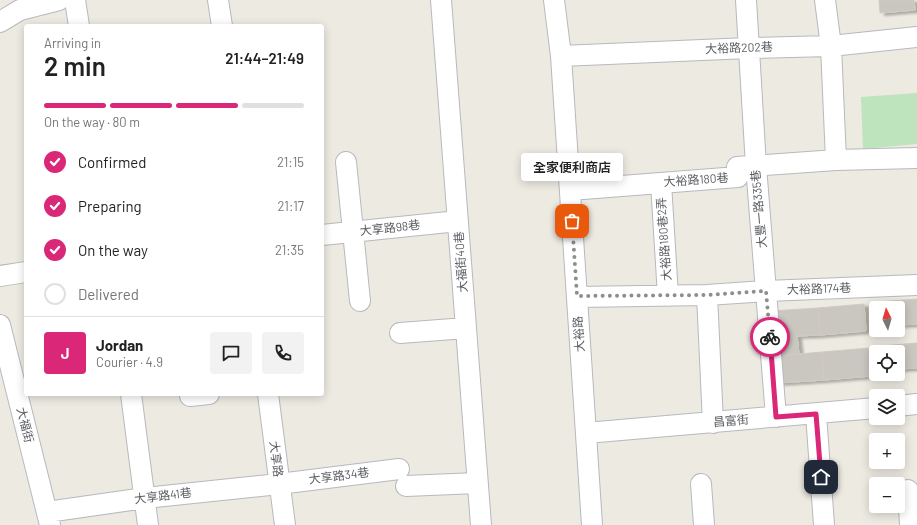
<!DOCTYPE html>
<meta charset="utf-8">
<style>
:root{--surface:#fff;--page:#f2f2f2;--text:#222;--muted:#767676;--line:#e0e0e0;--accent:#db2777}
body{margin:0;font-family:Barlow,"Noto Sans TC",sans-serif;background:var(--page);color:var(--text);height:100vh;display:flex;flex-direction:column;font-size:15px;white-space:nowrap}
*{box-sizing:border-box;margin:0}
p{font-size:13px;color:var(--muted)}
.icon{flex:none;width:22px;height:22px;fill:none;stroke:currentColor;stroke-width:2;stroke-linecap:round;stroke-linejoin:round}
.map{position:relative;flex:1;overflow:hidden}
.drawer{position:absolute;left:24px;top:24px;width:300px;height:372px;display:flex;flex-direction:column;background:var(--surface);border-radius:4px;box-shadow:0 2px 10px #0003}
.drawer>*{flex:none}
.needle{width:26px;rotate:355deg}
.controls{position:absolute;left:869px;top:301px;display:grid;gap:8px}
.controls a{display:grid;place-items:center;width:36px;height:36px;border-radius:4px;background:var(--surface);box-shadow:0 2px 10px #0003;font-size:20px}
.pin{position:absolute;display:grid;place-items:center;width:34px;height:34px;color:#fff;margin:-17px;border-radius:8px;box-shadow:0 2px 6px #0006}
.courier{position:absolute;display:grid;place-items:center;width:40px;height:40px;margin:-20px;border:3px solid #db2777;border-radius:50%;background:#fff;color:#222;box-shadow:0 1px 5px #0007}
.bubble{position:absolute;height:28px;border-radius:4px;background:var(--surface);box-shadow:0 2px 10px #0003;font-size:13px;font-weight:600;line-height:28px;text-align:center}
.summary em{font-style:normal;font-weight:600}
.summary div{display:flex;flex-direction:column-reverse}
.summary{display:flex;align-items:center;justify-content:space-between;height:68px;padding:0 20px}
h1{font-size:26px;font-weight:600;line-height:30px}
.bar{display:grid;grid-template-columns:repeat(4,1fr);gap:6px 4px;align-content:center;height:48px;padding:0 20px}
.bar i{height:5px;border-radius:3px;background:var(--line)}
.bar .current{background:var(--accent)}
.bar p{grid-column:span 4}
.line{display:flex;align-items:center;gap:10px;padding:0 20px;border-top:1px solid var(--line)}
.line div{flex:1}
.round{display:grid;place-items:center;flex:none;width:42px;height:42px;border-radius:4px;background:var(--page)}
ol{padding:0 20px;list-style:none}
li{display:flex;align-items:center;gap:12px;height:44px}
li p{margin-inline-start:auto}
li .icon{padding:4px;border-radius:50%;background:var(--accent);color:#fff;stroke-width:4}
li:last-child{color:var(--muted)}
li i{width:22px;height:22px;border:2px solid var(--line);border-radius:50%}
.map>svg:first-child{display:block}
</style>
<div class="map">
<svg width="917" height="525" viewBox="0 0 917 525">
<defs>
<filter id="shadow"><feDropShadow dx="4.5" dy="2.5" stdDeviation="1" flood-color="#0004"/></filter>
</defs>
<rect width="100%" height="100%" fill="#eceae1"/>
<path fill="#bee4bd" d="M917 93V144L863 149 861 97Z"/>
<path fill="#cac6c0" stroke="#d1cbc0" filter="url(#shadow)" d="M879 0H914L915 10 880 13Z
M917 299V324L898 325V308H878L877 302Z
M864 304 866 331 820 335 818 308Z
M818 308 820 335 797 336 799 354 775 356 771 311Z
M917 343V368L898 369V352H881V346Z
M869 348 871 376 824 380 822 352Z
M822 352 824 380 777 383 775 356Z"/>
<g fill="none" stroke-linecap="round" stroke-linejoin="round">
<g stroke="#b7b9be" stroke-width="22">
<path id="minor" d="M75 0 79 26
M218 0 222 26
M441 0 481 525
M554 0 561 56 592 525
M746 0 756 166 776 417
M825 0 831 46 836 160
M0 22 20 10 59 0
M561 56 749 48 831 46 917 37
M346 162 360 301
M661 183 668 296
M570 190 738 177 737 167 836 160 917 158
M322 235 458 221
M0 276 26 272
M707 295 713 423
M577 297 707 295 766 291 917 285
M0 325 50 525
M400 333 466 328
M131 394 148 525
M268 394 285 525
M190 396 209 394
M898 406 917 404
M816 414 824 525
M586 433 876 408
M701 484 704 525
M406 486 477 483
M908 490 910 525
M47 512 145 498 279 484 399 469"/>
</g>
<use href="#minor" stroke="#fff" stroke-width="20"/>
</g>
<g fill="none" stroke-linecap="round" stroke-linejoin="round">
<path stroke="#8d8e8e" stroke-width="4" stroke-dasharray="0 7.2" d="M572 221 577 296 707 295 766 291 770 337"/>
<path stroke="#db2777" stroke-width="5" d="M770 337 776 417 816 414 821 477"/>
</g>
<g text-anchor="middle" stroke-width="3" stroke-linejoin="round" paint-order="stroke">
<g font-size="12" fill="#5a5d62" stroke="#fff">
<text transform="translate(739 48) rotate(-2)" y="4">大裕路202巷</text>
<text transform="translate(696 180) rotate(-4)" y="4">大裕路180巷</text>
<text transform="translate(759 209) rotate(-95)" y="4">大豐一路335巷</text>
<text transform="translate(390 228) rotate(-6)" y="4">大享路98巷</text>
<text transform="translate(664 239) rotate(-94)" y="4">大裕路180巷2弄</text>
<text transform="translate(461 262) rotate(-94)" y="4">大福街40巷</text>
<text transform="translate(819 289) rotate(-2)" y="4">大裕路174巷</text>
<text transform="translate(579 334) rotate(-94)" y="4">大裕路</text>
<text transform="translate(731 421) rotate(-5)" y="4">昌富街</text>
<text transform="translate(25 425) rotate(76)" y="4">大福街</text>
<text transform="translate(276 459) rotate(83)" y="4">大享路</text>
<text transform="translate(339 476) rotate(-7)" y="4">大享路34巷</text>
<text transform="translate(163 496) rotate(-7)" y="4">大享路41巷</text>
</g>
</g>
</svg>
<div class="controls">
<a><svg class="needle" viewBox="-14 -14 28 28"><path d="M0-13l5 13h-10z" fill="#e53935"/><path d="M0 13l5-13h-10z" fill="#767676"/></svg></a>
<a><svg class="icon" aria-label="locate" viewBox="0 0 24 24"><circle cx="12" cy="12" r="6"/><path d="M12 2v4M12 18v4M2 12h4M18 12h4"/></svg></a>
<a><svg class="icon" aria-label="layers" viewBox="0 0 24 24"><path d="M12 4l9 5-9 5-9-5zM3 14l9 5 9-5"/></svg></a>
<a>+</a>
<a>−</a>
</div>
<div class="pin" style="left:572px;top:221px;background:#ea580c"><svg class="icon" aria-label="bag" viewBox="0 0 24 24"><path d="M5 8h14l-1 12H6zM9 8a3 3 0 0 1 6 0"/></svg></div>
<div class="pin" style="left:821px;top:477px;background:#1f2937"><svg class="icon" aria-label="home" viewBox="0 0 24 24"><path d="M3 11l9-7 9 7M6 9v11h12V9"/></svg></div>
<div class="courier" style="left:770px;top:337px"><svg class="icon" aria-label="bike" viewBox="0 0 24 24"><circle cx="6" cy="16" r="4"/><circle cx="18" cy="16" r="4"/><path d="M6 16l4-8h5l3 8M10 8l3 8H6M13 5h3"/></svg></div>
<div class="bubble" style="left:521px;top:153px;width:102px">全家便利商店</div>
<section class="drawer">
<div class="summary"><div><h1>2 min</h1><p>Arriving in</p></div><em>21:44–21:49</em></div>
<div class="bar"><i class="current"></i><i class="current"></i><i class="current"></i><i></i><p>On the way · 80 m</p></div>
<ol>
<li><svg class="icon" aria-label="check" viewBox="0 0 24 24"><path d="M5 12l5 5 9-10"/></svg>Confirmed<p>21:15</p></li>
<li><svg class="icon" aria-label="check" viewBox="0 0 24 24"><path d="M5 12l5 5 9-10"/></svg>Preparing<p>21:17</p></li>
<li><svg class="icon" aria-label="check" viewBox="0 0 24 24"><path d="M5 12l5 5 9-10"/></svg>On the way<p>21:35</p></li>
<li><i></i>Delivered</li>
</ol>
<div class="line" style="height:72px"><b class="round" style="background:var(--accent);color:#fff">J</b><div><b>Jordan</b><p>Courier · 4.9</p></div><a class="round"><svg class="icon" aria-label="chat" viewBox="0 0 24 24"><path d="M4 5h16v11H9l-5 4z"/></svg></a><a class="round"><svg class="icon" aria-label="phone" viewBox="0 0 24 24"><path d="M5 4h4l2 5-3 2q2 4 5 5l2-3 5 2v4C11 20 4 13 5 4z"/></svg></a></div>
</section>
</div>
